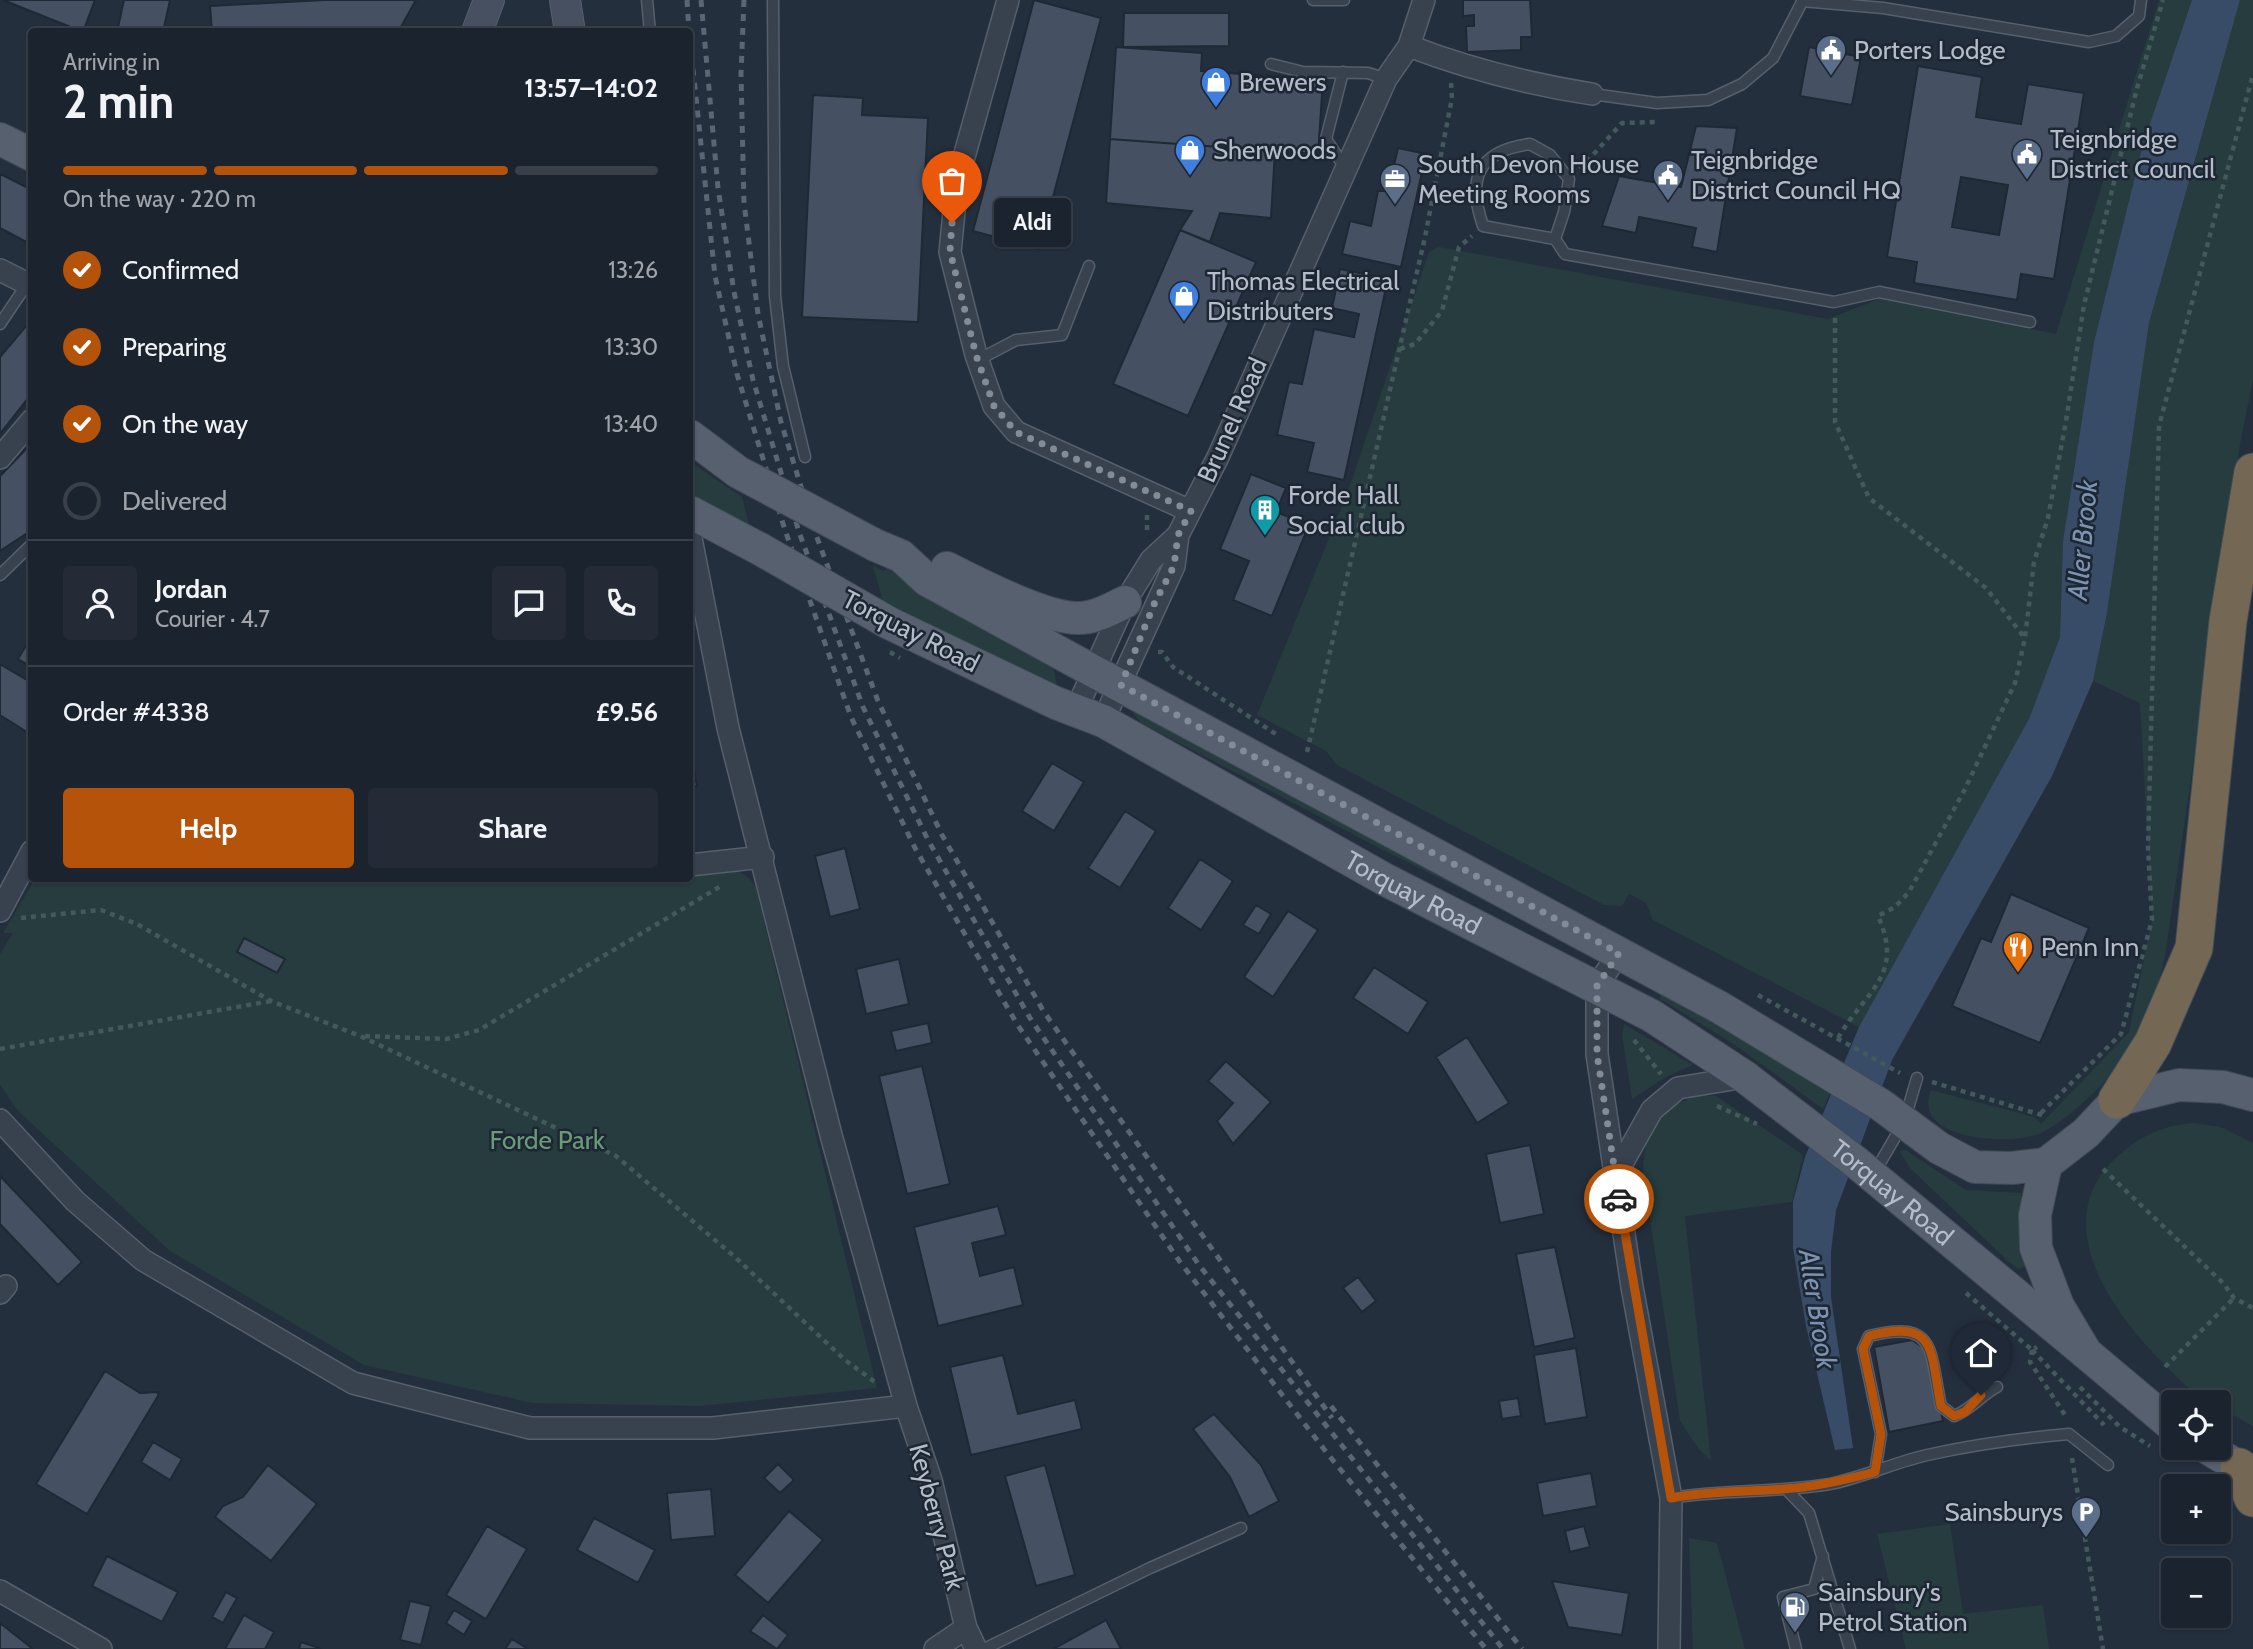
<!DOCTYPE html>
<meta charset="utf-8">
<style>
:root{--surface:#1b232e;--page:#242b36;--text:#f1f3f6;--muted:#a0a4aa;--line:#39404a;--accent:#b45309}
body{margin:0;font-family:Cabin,sans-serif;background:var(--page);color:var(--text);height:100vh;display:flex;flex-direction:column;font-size:26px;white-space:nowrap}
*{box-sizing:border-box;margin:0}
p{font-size:23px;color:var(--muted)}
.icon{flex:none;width:38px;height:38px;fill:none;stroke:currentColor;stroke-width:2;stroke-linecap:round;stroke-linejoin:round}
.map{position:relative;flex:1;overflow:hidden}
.details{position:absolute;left:28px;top:28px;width:665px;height:854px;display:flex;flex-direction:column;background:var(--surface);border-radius:7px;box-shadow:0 2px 5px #0004,0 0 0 2px var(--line)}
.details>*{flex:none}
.buttons{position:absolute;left:2161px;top:1390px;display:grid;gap:14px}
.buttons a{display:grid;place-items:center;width:70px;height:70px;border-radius:7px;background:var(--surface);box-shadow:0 2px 5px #0004,0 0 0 2px var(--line);font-size:35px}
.pin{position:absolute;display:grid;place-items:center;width:60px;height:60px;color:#fff;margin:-72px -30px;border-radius:50% 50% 50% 0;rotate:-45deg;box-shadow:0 0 7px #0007}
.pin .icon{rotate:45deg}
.courier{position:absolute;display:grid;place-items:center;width:70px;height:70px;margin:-35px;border:5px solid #b45309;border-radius:50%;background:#fff;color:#222;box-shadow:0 2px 9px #0007}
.bubble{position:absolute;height:49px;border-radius:7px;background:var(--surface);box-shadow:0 2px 5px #0004,0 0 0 2px var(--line);font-size:23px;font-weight:700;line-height:49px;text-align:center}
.summary em{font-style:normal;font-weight:700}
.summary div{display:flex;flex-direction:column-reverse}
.summary{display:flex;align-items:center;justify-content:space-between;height:119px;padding:0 35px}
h1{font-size:46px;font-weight:700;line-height:52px}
.bar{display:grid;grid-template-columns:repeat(4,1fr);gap:10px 7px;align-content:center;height:84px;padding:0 35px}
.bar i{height:9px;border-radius:5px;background:var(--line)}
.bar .current{background:var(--accent)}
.bar p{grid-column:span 4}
.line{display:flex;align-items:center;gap:18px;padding:0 35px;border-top:2px solid var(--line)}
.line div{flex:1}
.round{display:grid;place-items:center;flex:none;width:74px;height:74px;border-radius:7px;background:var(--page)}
ol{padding:0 35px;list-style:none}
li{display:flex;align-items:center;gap:21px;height:77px}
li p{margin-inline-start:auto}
li .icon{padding:7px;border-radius:50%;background:var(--accent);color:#fff;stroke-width:4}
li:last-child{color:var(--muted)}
li i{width:38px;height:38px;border:4px solid var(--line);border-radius:50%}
.cta{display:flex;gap:14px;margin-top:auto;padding:14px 35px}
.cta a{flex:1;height:80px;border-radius:7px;background:var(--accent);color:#fff;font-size:28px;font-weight:700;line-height:80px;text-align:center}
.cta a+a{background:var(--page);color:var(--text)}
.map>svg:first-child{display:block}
</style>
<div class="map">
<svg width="2253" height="1649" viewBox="0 0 2253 1649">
<rect width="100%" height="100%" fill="#242f3e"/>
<path fill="#263c3f" d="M2159 0H2192L2143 144 2094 342 2063 541 2060 637 2029 720 1859 1027 1653 920 1646 903 1629 894 1622 906 1604 905 1337 765 1326 751 1257 715 1347 494 1429 252 1439 247 1828 319 1879 299 2056 334Z
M2240 0H2253V379L2240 444 2165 956C2159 978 2153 1019 2141 1038 2122 1067 2073 1118 2041 1133 2011 1146 1910 1141 1931 1090L2034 1117 2041 1124 2129 1032 2152 920 2140 703 2093 681 2107 613 2149 323Z
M690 462 742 497 750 529 690 495Z
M873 566 884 571 887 568 1053 664 1057 687 883 601Z
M1126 704 1568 942 1379 848 1141 723Z
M735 868 750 879 756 888 877 1388 700 1406 532 1403 364 1365 170 1251 18 1111 0 1085V954L13 933H3L34 881 690 878V870Z
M1667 987 1766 1048 1830 1094 1823 1109 1735 1045 1659 998Z
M1624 1024 1693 1065 1666 1077 1632 1099 1622 1035Z
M1696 1095 1716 1096 1803 1155 1792 1202 1685 1216 1711 1461 1698 1448 1680 1421 1643 1172C1646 1126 1653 1115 1696 1095Z
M2194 1123 2221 1127 2253 1143V1426L2219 1408V1402C2199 1402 2177 1377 2163 1363 2111 1311 2046 1220 2118 1156 2143 1134 2162 1126 2194 1123Z
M1904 1149 1966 1190 2021 1193 2025 1267 2018 1269 2010 1263 1910 1168 1900 1152Z
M1950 1524 1963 1614 2043 1605 2049 1649H1906L1877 1534Z
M1689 1538 1717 1543 1745 1649H1693Z"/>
<path fill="#394c67" d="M2192 0H2240L2149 323 2107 613 2093 681 2052 776 1892 1060 1836 1210 1831 1252V1297L1853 1448 1835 1450 1806 1326 1793 1248V1202L1805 1157 1859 1027 2029 719 2060 637 2063 541 2094 342 2143 144Z"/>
<path fill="#455162" stroke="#1f2835" stroke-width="2" fill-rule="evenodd" d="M3 0H95L83 32Z
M124 0H170L163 32H117Z
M325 0H416L398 32H212L210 6Z
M1034 0 1101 18 1039 249 973 231Z
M1463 0H1530L1532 37H1521V50L1467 52 1466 26H1474V15L1463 16Z
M1124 13H1229V46L1123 47Z
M1116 47 1202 53 1201 71 1323 80 1318 154 1110 139Z
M1809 47 1861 57 1852 105 1800 96Z
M1918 66 1982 77 1976 117 2021 124 2028 84 2084 93 2054 279 2021 274 2017 300 1914 283 1917 262 1887 257ZM1961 177 2008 185 1999 235 1952 227Z
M813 95 863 98 862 115 928 118 918 322 802 317Z
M1696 126 1737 128 1717 252 1692 247 1696 228 1639 217 1636 233 1602 226 1619 176 1681 187Z
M1110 139 1275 151 1271 218 1220 213 1210 242 1180 230 1192 211 1106 203Z
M1398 148 1426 154 1401 267 1342 254 1350 221 1371 226 1378 191H1388Z
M0 174 32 190V245L0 228Z
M1180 230 1256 262 1188 416 1113 384Z
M1340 269 1388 279 1344 480 1307 472 1314 443 1277 435 1289 382 1302 384 1314 329 1354 337 1359 314 1332 308Z
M32 319V393L0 434V357Z
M32 443V530L0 551V476Z
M1251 474 1286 488 1276 512 1309 525 1272 616 1233 600 1249 561 1220 549Z
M27 644 32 647V667L18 659Z
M0 664 32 683V725L27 732 0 715Z
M690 753 697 786 690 787Z
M1052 763 1084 782 1054 831 1022 811Z
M1125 811 1156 831 1120 888 1088 868Z
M845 848 860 909 830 917 815 856Z
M1200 859 1233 881 1201 930 1168 908Z
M2011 894 2089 928 2040 1043 1952 1006 1981 938 1991 942Z
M1256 905 1271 914 1259 934 1243 925Z
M1288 911 1318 930 1273 997 1244 977Z
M244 938 285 959 277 973 237 952Z
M899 959 909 1004 866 1014 856 969Z
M1374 967 1428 1002 1408 1034 1353 998Z
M928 1023 932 1043 896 1051 891 1031Z
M1467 1037 1509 1103 1477 1123 1436 1057Z
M1226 1061 1271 1102 1233 1144 1217 1121 1233 1103 1208 1081Z
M922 1066 950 1184 907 1194 879 1076Z
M1530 1145 1544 1214 1500 1223 1486 1154Z
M0 1176 82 1262 58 1285 0 1224Z
M998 1206 1006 1235 972 1243 980 1276 1014 1267 1023 1305 938 1326 914 1227Z
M1555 1247 1575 1338 1534 1347 1516 1254Z
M1358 1277 1376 1301 1362 1312 1343 1288Z
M1912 1340 1928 1351 1943 1421 1889 1432 1874 1347Z
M1576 1348 1587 1417 1545 1424 1534 1355Z
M1003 1355 1018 1414 1075 1400 1082 1429 971 1455 950 1367Z
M105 1371 140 1393 158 1392V1396L87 1514 36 1484Z
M1518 1398 1521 1416 1502 1419 1499 1401Z
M1214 1414 1261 1465 1279 1501 1249 1517 1230 1477 1193 1429Z
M153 1442 182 1459 170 1480 141 1462Z
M778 1464 794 1480 780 1493 764 1478Z
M268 1465 317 1504 271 1561 215 1517 223 1506 243 1497Z
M1045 1465 1075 1575 1036 1586 1005 1476Z
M1591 1473 1597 1506 1543 1516 1537 1483Z
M711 1489 715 1536 671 1540 667 1493Z
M789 1511 823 1540 768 1603 735 1575Z
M594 1518 655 1550 638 1583 577 1550Z
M487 1526 527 1549 486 1619 446 1595Z
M1584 1526 1590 1547 1570 1552 1565 1531Z
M107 1556 178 1592 162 1622 92 1586Z
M1552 1581 1629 1593 1622 1635 1568 1627Z
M226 1592 237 1598 223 1623 212 1617Z
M410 1601 431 1606 421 1645 400 1640Z
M454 1610 472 1621 464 1635 446 1623Z
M244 1615 274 1632 265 1649H225Z
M763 1615 788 1635 777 1649 750 1631Z
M1106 1620 1121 1649H1053Z
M0 1623 33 1649H0Z
M512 1639 528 1649H505Z
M301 1642 322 1649H299Z"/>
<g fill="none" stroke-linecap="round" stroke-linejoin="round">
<g stroke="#565f6c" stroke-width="13">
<path id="lane" d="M647 0 650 32
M773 0 775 296 783 366 805 457
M1313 0H1344
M1802 1 1883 8 2089 42 2116 36 2139 16 2141 0
M1271 64 1303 72 1368 73 1386 79
M1343 72 1326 139 1345 168
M1592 94 1657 103 1708 100 1742 84 1773 58 1803 0
M1530 144 1550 155 1569 179 1564 212 1555 239 1483 226C1467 179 1477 151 1530 144Z
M1555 239 1565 254 1834 302 1879 292 2030 322
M0 324 27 284
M978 360 1016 340 1062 335 1089 266
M0 575 32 544
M1873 1175 1904 1122 1917 1078
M1875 1472 1881 1434 1863 1349 1869 1336C1938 1319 1929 1351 1941 1406L1954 1416C1971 1410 1981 1395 1997 1387
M1786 1489 1809 1513 1850 1649
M1671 1498C1724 1489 1777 1493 1830 1484 1865 1477 1897 1461 1932 1454 1977 1444 2023 1438 2069 1434L2108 1465
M984 1649 1150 1568 1241 1528
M1796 1649 1783 1597 1814 1589 1823 1556"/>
</g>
<g stroke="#565f6c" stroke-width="24">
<path id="street" d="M1008 0 957 182 950 252 976 355 994 406 1016 432 1190 511
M1409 46C1469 69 1528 84 1592 94
M0 270 32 286
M0 458 32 420
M1076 710 1125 602 1151 560 1178 535
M1103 721 1174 566 1178 535 1218 457 1386 79 1409 46 1424 0
M690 865 763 857
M0 911 32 851
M1619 953 1597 986V1054L1632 1287 1671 1498 1669 1649
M0 1120 75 1201 143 1260 353 1383 530 1428H713L906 1406 831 1135 728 728 690 533
M1616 1174 1652 1110 1678 1088 1745 1077
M0 1293 6 1286
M906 1406 931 1480 966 1628 976 1649
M0 1591 101 1649
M935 1649 966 1628"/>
</g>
<g stroke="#565f6c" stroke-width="32">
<path id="secondary" d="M565 0 570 32
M477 32 489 0"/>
</g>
<g stroke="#414a57" stroke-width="34">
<g id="primary">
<path d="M0 139 32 155"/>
<path d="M690 436 738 472"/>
<path d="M690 512 760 549"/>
<path d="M875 545 901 556 927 580 1093 671 1719 1007 1881 1105 1939 1148 1975 1167 2012 1168 2046 1164"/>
<path d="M947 568C977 583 1046 619 1079 618 1095 618 1111 609 1125 602"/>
<path id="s1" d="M889 623 1056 703 1103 721 1386 880 1652 1016 1745 1077 1857 1163 2086 1353"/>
<path d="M2174 1427 2086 1353 2058 1306 2036 1248 2035 1215 2046 1164 2086 1133 2117 1100 2179 1085 2223 1087 2253 1095"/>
<path d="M2206 1447 2239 1467 2253 1471"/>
</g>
</g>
<g stroke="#434c59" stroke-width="39">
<path id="highway" d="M2117 1100 2153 1043 2194 948 2228 621 2253 472
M2239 1467 2253 1498"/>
</g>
<path stroke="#44595c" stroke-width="4.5" stroke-dasharray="5 5" stroke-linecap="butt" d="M1580 169 1622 123 1656 122
M1835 318V422L1869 498 1986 588 2024 637
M1400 349 1415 344 1442 311 1459 247 1472 236
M1147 515V533
M1158 652H1162L1173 667 1279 736
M1307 752 1425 237 1452 98 1451 83
M21 918 101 910 137 924 271 1001 360 1036 616 1156 735 1257 845 1360 875 1382
M1758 995 1900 1073
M365 1036 446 1039 479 1030 721 886
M1838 1038C1865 991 1905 976 1878 916L1895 907 1909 892 1965 789 2015 683 2025 638 2034 562 2048 518 2066 421 2084 305 2136 92 2163 0
M1634 1040 1661 1074
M0 1049 271 1001
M1932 1082 2045 1116
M1717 1106 1757 1124
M2041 1113 2121 1034 2152 920 2148 848 2159 426 2253 74
M2103 1169 2224 1284 2234 1298 2253 1308
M1966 1293 2032 1350 2037 1347
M2032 1350 2030 1362 2067 1418
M2032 1350 2104 1425
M2165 1367 2234 1298
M2080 1387 2120 1427 2150 1446
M2072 1458 2103 1649"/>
<use href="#lane" stroke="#38414e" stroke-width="10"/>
<use href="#street" stroke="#38414e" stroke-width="21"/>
<use href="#secondary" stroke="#465061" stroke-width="30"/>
<use href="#primary" stroke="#56606e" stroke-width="32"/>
<use href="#highway" stroke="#746855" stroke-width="37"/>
<path stroke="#5a6575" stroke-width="5" stroke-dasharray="7 7" stroke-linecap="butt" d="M687 0 689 32
M701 0 718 188 734 292 753 380 799 532 863 707 928 840 1030 1018 1199 1265 1503 1649
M744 0 741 74 744 203 758 314 781 422 816 535 878 701 942 835 1044 1012 1332 1418
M690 41 715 276 737 374 785 530 851 717 915 848 1017 1024 1180 1262 1327 1453 1486 1649
M1331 1406 1522 1649"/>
<g stroke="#414a57" stroke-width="34" stroke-linecap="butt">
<path id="primary-bridge" d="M738 472 875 545
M760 549 889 623"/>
</g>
<path stroke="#44595c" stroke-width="4.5" stroke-dasharray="5 5" stroke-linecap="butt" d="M890 652 900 658"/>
<use href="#primary-bridge" stroke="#56606e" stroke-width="32"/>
</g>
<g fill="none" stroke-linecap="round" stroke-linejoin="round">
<path stroke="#828b98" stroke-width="7" stroke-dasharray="0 12.6" d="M952 223 950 251 976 355 994 406 1016 432 1191 511 1178 535 1174 566 1155 602 1121 685 1619 953 1597 986V1054L1619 1199"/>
<path stroke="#b45309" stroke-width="9" d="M1619 1199 1671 1498C1709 1491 1746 1492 1784 1489 1815 1487 1845 1480 1875 1472L1881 1434 1863 1349 1869 1336C1938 1318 1930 1351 1941 1406L1954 1416 1965 1412 1981 1395"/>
</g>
<defs>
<g id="civic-pin" transform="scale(1.575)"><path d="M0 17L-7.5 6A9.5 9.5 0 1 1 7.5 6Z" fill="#5c6f8a" stroke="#1d2633"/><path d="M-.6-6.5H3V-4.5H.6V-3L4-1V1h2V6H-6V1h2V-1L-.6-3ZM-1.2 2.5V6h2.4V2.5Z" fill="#fff"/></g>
<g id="shop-pin" transform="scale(1.575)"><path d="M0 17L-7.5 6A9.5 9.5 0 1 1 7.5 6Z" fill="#3f7fe0" stroke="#1d2633"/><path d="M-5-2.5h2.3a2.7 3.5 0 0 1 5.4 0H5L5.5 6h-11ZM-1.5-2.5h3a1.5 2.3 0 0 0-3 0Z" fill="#fff"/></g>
<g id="office-pin" transform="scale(1.575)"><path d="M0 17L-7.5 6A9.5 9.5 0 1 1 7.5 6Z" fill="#5c6f8a" stroke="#1d2633"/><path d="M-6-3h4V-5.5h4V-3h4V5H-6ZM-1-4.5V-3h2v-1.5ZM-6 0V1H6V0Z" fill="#fff"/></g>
<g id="building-pin" transform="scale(1.575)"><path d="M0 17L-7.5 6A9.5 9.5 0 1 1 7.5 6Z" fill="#0f9aa8" stroke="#1d2633"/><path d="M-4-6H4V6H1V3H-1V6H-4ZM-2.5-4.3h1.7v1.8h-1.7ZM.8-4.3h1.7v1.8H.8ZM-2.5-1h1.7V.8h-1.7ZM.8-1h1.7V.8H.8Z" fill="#fff"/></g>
<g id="restaurant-pin" transform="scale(1.575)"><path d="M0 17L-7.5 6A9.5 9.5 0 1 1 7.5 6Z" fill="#e8710a" stroke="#1d2633"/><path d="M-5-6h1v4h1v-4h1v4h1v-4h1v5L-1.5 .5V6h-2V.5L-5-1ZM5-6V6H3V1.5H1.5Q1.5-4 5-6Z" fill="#fff"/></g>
<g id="parking-pin" transform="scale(1.575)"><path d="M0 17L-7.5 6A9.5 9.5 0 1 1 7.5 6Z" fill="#5c6f8a" stroke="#1d2633"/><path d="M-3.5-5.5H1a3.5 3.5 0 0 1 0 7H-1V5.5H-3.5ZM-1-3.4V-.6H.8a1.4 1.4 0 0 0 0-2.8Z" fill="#fff"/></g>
<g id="fuel-pin" transform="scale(1.575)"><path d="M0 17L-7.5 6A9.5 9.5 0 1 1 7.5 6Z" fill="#5c6f8a" stroke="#1d2633"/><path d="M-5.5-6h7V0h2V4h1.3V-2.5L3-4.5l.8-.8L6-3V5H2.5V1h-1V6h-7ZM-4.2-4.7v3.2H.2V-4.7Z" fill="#fff"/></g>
</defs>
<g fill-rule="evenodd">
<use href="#civic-pin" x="1831" y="50"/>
<use href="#shop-pin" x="1216" y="82"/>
<use href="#shop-pin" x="1190" y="150"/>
<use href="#civic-pin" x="2027" y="154"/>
<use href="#civic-pin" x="1668" y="175"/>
<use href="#office-pin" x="1395" y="179"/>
<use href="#shop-pin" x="1184" y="296"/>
<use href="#building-pin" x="1265" y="510"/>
<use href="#restaurant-pin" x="2018" y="947"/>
<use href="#parking-pin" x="2086" y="1512"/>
<use href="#fuel-pin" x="1795" y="1607"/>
</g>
<g text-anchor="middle" stroke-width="5" stroke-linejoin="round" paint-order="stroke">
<g font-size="26" fill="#b4bcc9" stroke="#1d2633" text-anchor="start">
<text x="1854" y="59">Porters Lodge</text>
<text x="1239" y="91">Brewers</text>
<text x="2050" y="148">Teignbridge<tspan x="2050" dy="30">District Council</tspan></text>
<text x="1213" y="159">Sherwoods</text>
<text x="1691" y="169">Teignbridge<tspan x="1691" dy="30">District Council HQ</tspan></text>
<text x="1418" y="173">South Devon House<tspan x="1418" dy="30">Meeting Rooms</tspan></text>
<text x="1207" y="290">Thomas Electrical<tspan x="1207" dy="30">Distributers</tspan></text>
<text x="1288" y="504">Forde Hall<tspan x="1288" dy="30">Social club</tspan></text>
<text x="2041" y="956">Penn Inn</text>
<text x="2063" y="1521" text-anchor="end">Sainsburys</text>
<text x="1818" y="1601">Sainsbury's<tspan x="1818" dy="30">Petrol Station</tspan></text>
</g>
<g font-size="26" fill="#b4bcc9" stroke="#1d2633">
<text transform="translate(1232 420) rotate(-66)" y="9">Brunel Road</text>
<text transform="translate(911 631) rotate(27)" y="9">Torquay Road</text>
<text dy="9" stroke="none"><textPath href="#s1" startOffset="590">Torquay Road</textPath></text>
<text dy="9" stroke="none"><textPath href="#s1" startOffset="1157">Torquay Road</textPath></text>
<text transform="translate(937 1517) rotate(75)" y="9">Keyberry Park</text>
</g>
<g font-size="26" fill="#6b9a76" stroke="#1d2633">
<text x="547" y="1149">Forde Park</text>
</g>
<g font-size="28" font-style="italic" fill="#7c92b1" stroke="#1d2633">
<text transform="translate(2082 540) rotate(-85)" y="10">Aller Brook</text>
<text transform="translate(1818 1309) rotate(81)" y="10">Aller Brook</text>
</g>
</g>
</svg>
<div class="buttons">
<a><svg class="icon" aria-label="locate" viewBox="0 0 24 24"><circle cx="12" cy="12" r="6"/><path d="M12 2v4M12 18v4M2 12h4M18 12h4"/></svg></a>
<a>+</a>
<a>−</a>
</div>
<div class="pin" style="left:952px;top:223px;background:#ea580c"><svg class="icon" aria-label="bag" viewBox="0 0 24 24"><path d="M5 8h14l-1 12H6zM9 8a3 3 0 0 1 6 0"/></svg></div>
<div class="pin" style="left:1981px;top:1395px;background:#1f2937"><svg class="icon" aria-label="home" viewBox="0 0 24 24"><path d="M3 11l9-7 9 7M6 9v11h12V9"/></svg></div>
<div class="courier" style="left:1619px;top:1199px"><svg class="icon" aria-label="car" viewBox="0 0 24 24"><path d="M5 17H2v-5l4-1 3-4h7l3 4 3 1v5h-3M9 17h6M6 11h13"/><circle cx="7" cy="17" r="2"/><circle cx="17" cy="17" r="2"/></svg></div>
<div class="bubble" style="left:994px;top:198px;width:77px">Aldi</div>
<section class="details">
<div class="summary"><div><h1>2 min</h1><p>Arriving in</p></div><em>13:57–14:02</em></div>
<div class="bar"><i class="current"></i><i class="current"></i><i class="current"></i><i></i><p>On the way · 220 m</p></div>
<ol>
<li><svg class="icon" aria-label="check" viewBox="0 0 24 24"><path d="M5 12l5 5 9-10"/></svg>Confirmed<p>13:26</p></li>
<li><svg class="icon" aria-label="check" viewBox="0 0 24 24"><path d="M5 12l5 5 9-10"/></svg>Preparing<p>13:30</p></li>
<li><svg class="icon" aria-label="check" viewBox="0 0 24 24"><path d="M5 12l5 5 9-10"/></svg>On the way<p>13:40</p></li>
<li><i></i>Delivered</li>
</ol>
<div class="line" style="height:126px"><a class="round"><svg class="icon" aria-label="person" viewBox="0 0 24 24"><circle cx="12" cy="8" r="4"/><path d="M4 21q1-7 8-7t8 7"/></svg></a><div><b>Jordan</b><p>Courier · 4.7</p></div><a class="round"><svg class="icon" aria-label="chat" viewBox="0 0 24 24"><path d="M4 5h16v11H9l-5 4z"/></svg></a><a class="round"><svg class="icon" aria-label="phone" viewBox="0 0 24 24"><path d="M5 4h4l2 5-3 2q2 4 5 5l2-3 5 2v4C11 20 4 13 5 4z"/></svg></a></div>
<div class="line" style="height:91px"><div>Order #4338</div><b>£9.56</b></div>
<div class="cta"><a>Help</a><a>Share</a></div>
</section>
</div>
